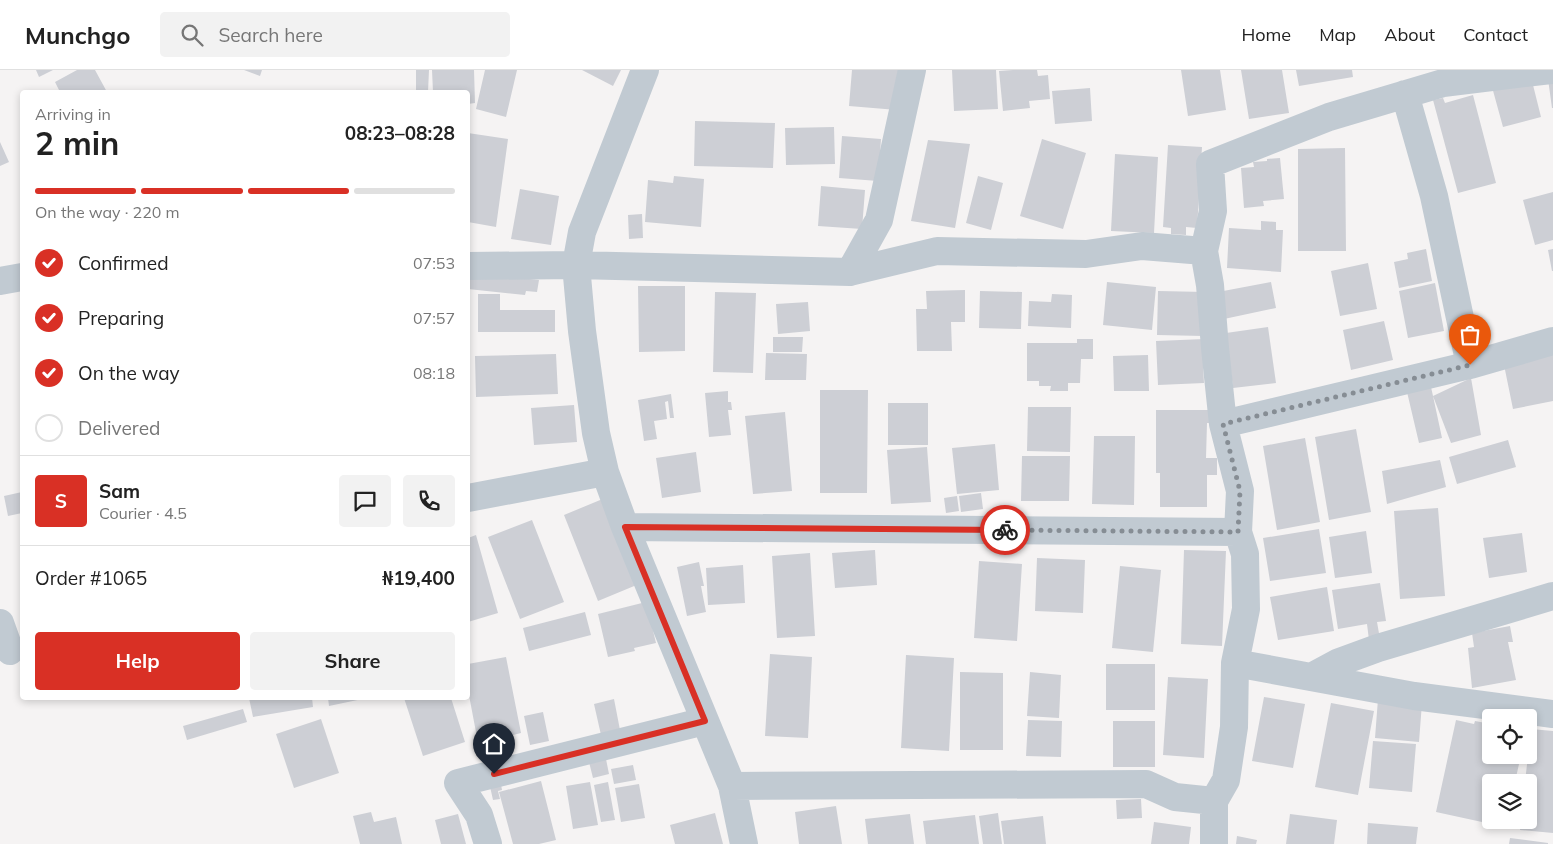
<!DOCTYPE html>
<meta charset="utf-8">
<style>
:root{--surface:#fff;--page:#f2f2f2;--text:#222;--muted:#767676;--line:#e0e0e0;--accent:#d93025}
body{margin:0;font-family:Mulish,sans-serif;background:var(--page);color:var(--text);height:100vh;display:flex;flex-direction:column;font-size:19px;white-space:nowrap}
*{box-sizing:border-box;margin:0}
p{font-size:16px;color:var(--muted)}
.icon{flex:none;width:28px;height:28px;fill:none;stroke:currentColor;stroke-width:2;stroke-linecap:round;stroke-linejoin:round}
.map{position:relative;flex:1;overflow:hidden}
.sheet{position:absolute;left:20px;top:20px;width:450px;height:610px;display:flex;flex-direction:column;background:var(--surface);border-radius:5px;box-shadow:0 2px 8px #0003}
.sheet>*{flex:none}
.tools{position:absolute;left:1482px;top:639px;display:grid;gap:10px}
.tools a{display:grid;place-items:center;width:55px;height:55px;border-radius:5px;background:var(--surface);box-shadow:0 2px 8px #0003;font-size:25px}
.pin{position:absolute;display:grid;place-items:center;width:42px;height:42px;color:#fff;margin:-51px -21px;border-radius:50% 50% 50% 0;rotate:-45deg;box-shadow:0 0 5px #0007}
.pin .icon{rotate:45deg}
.courier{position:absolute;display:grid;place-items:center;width:50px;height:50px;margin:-25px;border:4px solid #d93025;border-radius:50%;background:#fff;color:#222;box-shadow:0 1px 6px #0007}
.head em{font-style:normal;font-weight:700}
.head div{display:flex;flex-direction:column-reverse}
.head{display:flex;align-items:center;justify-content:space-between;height:85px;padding:0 15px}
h1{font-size:32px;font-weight:700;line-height:38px}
.bar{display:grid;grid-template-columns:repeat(4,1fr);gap:8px 5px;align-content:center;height:60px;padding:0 15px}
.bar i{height:6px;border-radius:4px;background:var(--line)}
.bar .current{background:var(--accent)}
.bar p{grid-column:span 4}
.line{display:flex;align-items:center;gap:12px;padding:0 15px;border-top:1px solid var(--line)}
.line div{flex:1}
.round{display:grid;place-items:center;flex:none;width:52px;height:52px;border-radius:5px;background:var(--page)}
ol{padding:0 15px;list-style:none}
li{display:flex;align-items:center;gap:15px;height:55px}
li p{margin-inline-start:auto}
li .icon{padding:5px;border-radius:50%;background:var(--accent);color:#fff;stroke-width:4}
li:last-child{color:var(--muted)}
li i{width:28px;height:28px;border:2px solid var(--line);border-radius:50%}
.cta{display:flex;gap:10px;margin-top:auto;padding:10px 15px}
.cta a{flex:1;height:58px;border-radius:5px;background:var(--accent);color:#fff;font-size:20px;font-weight:700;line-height:58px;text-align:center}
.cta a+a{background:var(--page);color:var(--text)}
header{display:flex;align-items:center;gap:30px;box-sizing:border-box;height:70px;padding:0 25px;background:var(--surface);border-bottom:1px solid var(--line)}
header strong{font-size:24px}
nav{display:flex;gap:28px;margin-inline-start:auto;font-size:18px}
.search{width:350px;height:45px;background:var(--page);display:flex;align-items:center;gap:12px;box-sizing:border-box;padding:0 18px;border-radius:5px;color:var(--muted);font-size:19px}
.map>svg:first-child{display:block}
</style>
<header>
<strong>Munchgo</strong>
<div class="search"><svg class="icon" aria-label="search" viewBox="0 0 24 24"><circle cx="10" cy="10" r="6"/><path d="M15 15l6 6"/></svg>Search here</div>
<nav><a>Home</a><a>Map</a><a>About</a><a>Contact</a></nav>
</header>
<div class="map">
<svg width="1553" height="774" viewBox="0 0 1553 774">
<rect width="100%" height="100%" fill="#f5f3f3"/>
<path fill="#cdcfd5" d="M36 0H53L39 7Z
M77 0H95L107 22H60L55 12Z
M244 0H262L260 6Z
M416 0H429L428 22H416Z
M432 0H474L475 33 468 34V22H433Z
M485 0H517L506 47 476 39Z
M582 0H621L613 16Z
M852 0H900L897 40 849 36Z
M952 0H996L998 39 954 41Z
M1013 0H1037L1038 6 1048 5 1050 29 1029 31 1030 38 1003 41 999 1Z
M1181 0H1220L1226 40 1188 46Z
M1241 0H1282L1289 43 1249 49Z
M1296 0H1352L1353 7 1299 16Z
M1531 7 1541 47 1503 57 1492 17Z
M1553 8V38H1552L1548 9Z
M1090 18 1092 51 1055 54 1052 21Z
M1473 25 1496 113 1458 123 1433 30 1443 28 1445 33Z
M695 51 775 53 773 98 694 96Z
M834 57 835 94 786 95 785 58Z
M468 63 508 69 496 157 468 152Z
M842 66 881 69 878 111 839 108Z
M1042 69 1086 83 1063 159 1020 146Z
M928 70 970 74 955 158 911 151Z
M0 72 9 92 0 96Z
M1168 75 1202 77 1197 158 1186 157V165L1171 164V158L1163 157Z
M1345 78 1346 181H1298V79Z
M1115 84 1158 87 1154 163 1111 161Z
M1280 88 1284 129 1263 131 1264 136 1244 138 1241 98 1254 97 1253 92 1267 91V89Z
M674 106 704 109 701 157 645 152 648 110 673 113Z
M978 106 1003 113 991 160 966 153Z
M821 116 865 120 862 159 818 156Z
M520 119 559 126 551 175 511 169Z
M1553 122V170L1535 175 1523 130Z
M642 144 643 168 629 169 628 145Z
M1261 151 1276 152V160H1283L1281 202 1227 198 1229 158 1261 160Z
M1426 179 1432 211 1399 218 1394 192 1408 189 1407 183Z
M1553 179V201H1552L1548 180Z
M1368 193 1377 239 1340 246 1331 201Z
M468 202 539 210 537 222 526 221 525 225 468 219Z
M1107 212 1156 217 1152 260 1103 255Z
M1271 212 1276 238 1224 249 1218 222Z
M1435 213 1444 261 1408 268 1399 221Z
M638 216H685V281L639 282Z
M965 220V252H951L952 281H917L916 239H927L926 221Z
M980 221 1022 222 1021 259 979 258Z
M1158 221 1205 222 1204 266 1157 265Z
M715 222 756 223 753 303 713 302Z
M478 224H500V240H555V262H478Z
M1052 224 1072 225 1071 258 1028 256 1029 231 1051 232Z
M808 232 810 261 778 264 776 234Z
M1384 251 1393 290 1351 300 1343 260Z
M1268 257 1276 313 1233 318 1226 263Z
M773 267H803L802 282H773Z
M1077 269H1093V289H1081L1080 313H1068V321H1050L1051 316H1039V311H1027V273H1077Z
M1205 269 1203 296 1204 313 1158 315 1156 271Z
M1553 281V331L1513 339 1503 290Z
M766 283 807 284 806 310H765Z
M556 284 558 324 476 327 475 286Z
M1148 285 1149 321H1114L1113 286Z
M1471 308 1481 365 1451 373 1433 326 1442 368 1419 373 1407 322 1431 317 1433 326Z
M820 320H868L867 423H820Z
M728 321V332H731L732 340H728L731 365 709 367 705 323Z
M671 324 674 348H670L668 331 665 332 667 349 654 351 657 369 644 371 638 330Z
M888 333H928V375H888Z
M574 335 577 372 534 375 531 338Z
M1028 337H1071L1070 382 1027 381Z
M1156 340H1212V353H1207L1206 388H1217V405H1207V437H1160V403H1156Z
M785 342 792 421 753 424 745 346Z
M1356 359 1371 442 1329 450 1315 367Z
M1094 366H1135L1134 435 1092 434Z
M1305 368 1320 452 1277 460 1263 376Z
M1508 370 1516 397 1457 414 1449 387Z
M995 374 999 420 957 424 952 378Z
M927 377 931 432 891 434 887 380Z
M696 382 701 422 662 428 656 388Z
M1022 386H1070L1069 431H1021Z
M1440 390 1446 417 1387 434 1382 401Z
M22 422V443L8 446 4 426Z
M981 423 983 439 961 442 959 426Z
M957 426 959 441 946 443 944 428Z
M605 428 639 514 598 531 564 445Z
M1438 438 1445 526 1400 529 1394 441Z
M532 450 564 532 520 549 488 467Z
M1319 459 1326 503 1270 511 1263 468Z
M1366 461 1372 503 1335 508 1329 467Z
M1522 463 1527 502 1489 508 1483 468Z
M476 465 498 543 468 552V468Z
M875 480 877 515 835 518 832 483Z
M1184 480 1226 481 1222 576 1181 574Z
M810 483 815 566 777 568 772 486Z
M1037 488 1085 490 1083 543 1035 541Z
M979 491 1022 494 1017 571 974 568Z
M699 492 704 516H701L706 542 687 546 677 497Z
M743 495 745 533 708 535 706 498Z
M1120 496 1161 500 1153 582 1112 578Z
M1380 513 1386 551 1377 552 1380 569 1369 570 1367 554 1338 559 1332 520Z
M1327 517 1334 561 1278 570 1270 527Z
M646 532 656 573 634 578 635 581 608 587 598 544Z
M585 542 591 565 529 581 523 558Z
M1510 556 1513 572H1508L1516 610 1472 618 1468 578 1474 577 1472 563Z
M770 584 812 587 808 668 765 666Z
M906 585 954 588 949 681 901 678Z
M506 587 521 663 509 666 510 672 479 678 468 620V594Z
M1106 594H1155V640H1106Z
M960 602 1003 603V680H960Z
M1030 602 1061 605 1059 648 1027 646Z
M1168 607 1208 609 1204 688 1163 685Z
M1264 627 1305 634 1293 698 1252 691Z
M249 628H312L313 637 253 647Z
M328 628H367L329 636Z
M404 628H451L465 672 423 686Z
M614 629 620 660 601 665 594 634Z
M1378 629 1422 633 1419 672 1375 668Z
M1331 633 1374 641 1358 725 1315 717Z
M243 639 247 652 187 670 183 656Z
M543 642 549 671 530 675 524 646Z
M321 649 339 703 294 718 276 664Z
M1028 650 1062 651 1061 687 1026 686Z
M1456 650 1474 654 1475 651 1491 654V685H1521L1515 712H1491V750H1507L1505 757 1436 742Z
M1113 651H1155V697H1113Z
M1531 659 1553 661V763L1520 760 1521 750H1529V712H1525Z
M1373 671 1416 674 1412 722 1369 718Z
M606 689 609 704 593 708 589 692Z
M633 695 636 710 614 714 611 699Z
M500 709 502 720 498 721 500 729 493 730 489 712Z
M541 711 556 770 539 774H513L499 722Z
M590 712 598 755 573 759 566 716Z
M608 712 615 750 601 752 594 715Z
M639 714 645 748 621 752 615 718Z
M1141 729 1142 748 1117 749 1116 730Z
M836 736 842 774H799L795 742Z
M371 742 374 752 396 747 402 774H360L353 746Z
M715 743 723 774H675L670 755Z
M998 743 1002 774H983L979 746Z
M458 744 466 774H441L435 750Z
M910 744 914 774H868L865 749Z
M1290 744 1337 750 1334 774H1286Z
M975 745 979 774H926L923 751Z
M1043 746 1046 774H1004L1001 751Z
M1154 752 1191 757 1189 774H1151Z
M1368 753 1418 757 1416 774H1367Z
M1237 766 1257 770 1256 774H1236Z
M1510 768 1548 773V774H1509Z"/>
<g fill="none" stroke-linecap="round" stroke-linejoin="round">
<path stroke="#c1cad2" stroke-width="28" d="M645 0 582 162 576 195 582 261 596 363 605 402 625 457 732 716 744 774
M1405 24 1434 126 1470 295
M468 196 576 195 850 202 937 181 1086 184 1142 176 1204 181
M850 202 879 150 912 0
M0 211 22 207
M1223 354 1215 278 1210 215 1204 181 1213 141 1210 94 1329 47 1443 13 1551 0
M468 428 605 402
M625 457 1238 462 1245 484 1246 539 1235 593
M1238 462 1240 421 1223 354 1470 295 1553 271
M0 553 10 581
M1311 607 1337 593 1378 578 1553 526
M732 716 1146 714 1175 727 1214 731V774
M1214 731 1226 710 1234 657 1235 593 1414 626 1553 644
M488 774 479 745 458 713 705 651"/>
</g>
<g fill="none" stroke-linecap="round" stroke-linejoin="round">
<path stroke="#868d94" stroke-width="5" stroke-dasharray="0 9" d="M1005 460 1238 462 1240 421 1223 354 1470 295"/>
<path stroke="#d93025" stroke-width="6" d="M494 704 705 651 625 457 1005 460"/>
</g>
</svg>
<div class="tools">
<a><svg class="icon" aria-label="locate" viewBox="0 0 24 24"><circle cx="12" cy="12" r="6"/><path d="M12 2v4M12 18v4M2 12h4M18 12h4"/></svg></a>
<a><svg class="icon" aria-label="layers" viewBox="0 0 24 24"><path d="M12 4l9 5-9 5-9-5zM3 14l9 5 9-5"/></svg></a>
</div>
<div class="pin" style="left:1470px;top:295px;background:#ea580c"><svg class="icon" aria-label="bag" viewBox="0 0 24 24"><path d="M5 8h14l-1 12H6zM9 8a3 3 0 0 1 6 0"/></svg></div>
<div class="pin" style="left:494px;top:704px;background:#1f2937"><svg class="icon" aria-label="home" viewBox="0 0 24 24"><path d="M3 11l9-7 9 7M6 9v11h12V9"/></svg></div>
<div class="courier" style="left:1005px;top:460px"><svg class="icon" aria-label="bike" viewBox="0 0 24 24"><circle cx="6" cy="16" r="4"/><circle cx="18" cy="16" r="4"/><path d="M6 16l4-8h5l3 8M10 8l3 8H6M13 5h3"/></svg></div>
<section class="sheet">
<div class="head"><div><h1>2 min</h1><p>Arriving in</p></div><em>08:23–08:28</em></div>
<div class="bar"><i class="current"></i><i class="current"></i><i class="current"></i><i></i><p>On the way · 220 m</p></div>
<ol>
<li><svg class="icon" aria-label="check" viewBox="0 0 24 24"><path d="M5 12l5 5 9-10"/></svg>Confirmed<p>07:53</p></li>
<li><svg class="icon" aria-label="check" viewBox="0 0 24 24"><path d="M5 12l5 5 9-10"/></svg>Preparing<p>07:57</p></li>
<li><svg class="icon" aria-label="check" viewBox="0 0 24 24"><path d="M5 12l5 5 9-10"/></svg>On the way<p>08:18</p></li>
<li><i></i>Delivered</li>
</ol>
<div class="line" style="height:90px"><b class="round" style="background:var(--accent);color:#fff">S</b><div><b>Sam</b><p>Courier · 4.5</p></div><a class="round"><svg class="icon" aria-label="chat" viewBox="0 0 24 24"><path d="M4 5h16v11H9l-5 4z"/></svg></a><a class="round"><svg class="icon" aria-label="phone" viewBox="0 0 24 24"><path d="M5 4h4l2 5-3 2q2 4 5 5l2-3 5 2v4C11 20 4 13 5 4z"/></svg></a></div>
<div class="line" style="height:65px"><div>Order #1065</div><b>₦19,400</b></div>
<div class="cta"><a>Help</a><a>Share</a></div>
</section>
</div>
